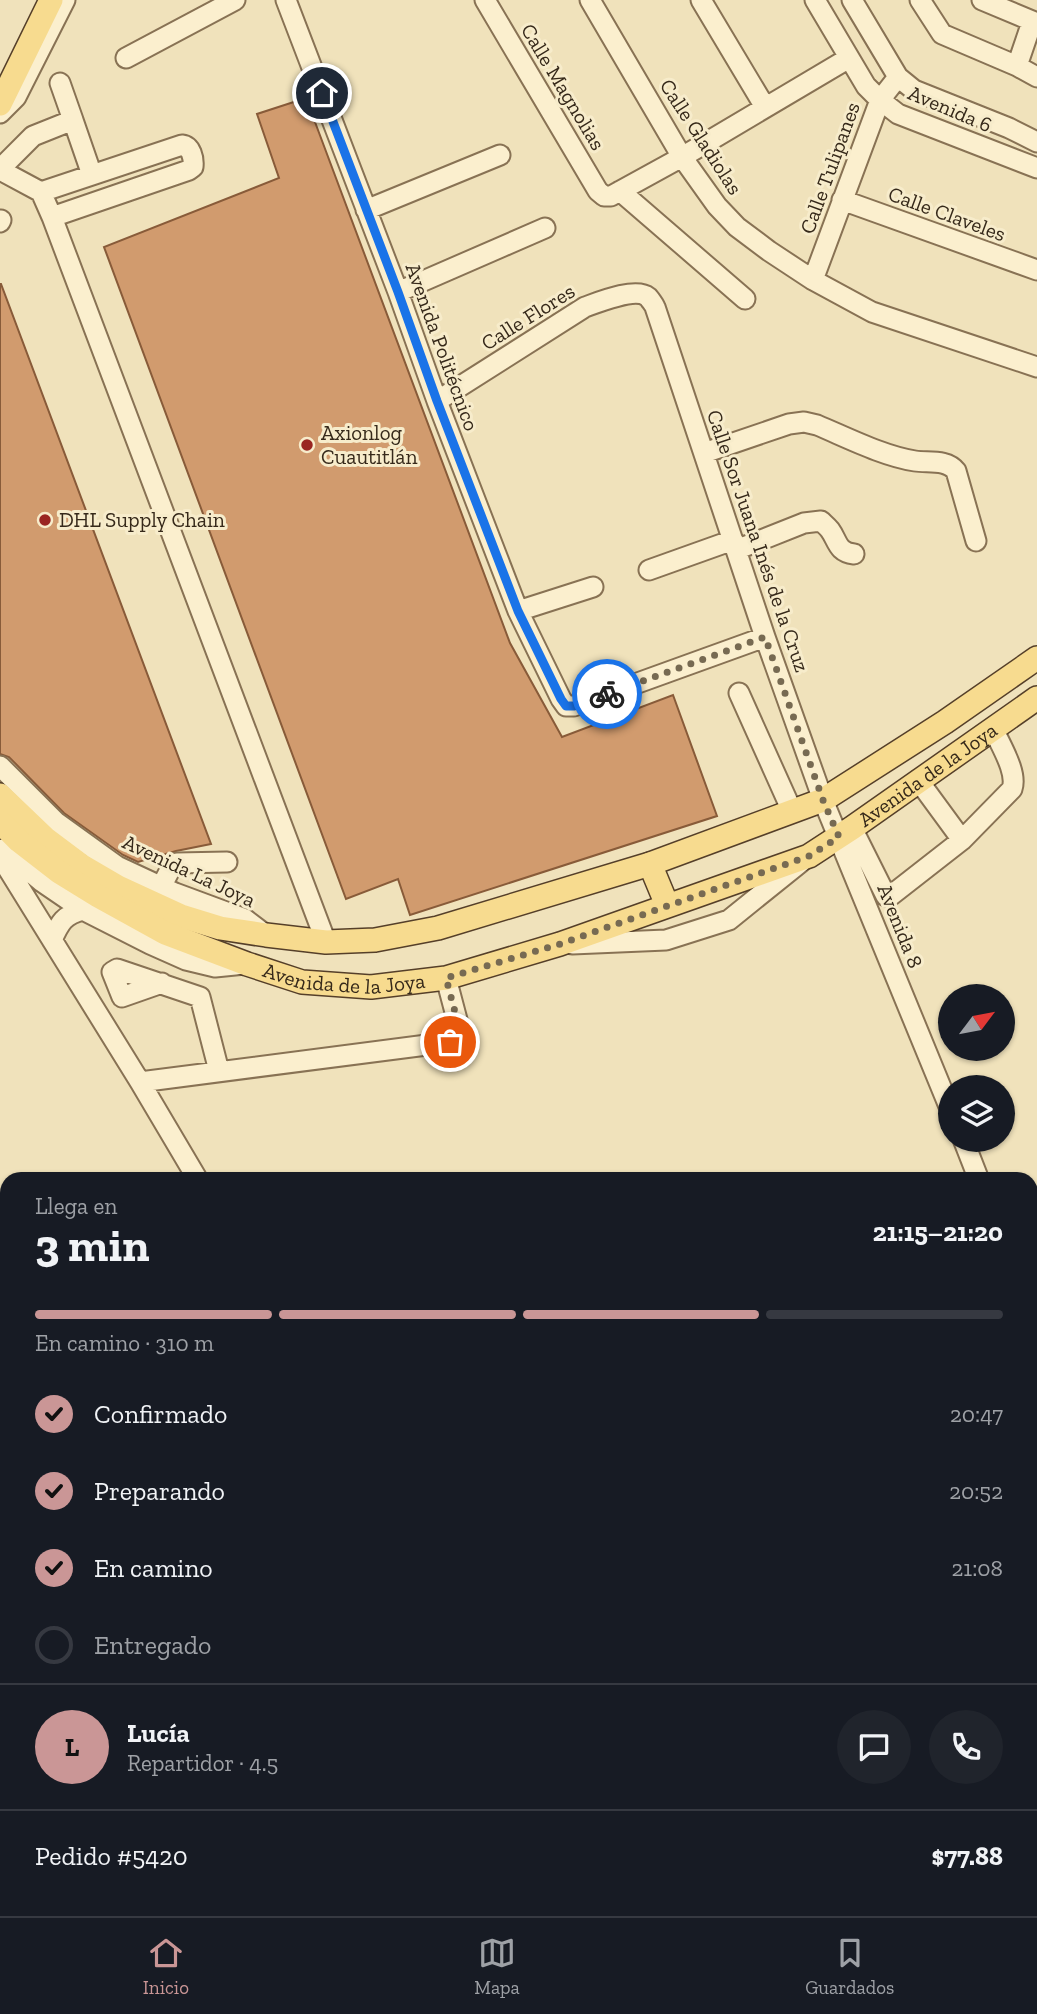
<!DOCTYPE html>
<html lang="es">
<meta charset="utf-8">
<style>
:root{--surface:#171b24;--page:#20242c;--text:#f1f3f6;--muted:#9ea1a6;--line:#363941;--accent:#ca9696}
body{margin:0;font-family:"Zilla Slab",serif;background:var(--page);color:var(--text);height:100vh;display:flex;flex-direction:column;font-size:26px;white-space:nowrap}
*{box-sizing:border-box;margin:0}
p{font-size:23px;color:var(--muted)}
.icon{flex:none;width:38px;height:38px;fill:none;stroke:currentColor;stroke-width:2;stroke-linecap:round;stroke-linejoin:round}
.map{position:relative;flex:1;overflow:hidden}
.sheet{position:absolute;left:0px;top:1172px;width:1038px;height:744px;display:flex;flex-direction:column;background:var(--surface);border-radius:21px 21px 0 0;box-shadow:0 2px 5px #0004}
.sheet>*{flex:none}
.needle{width:46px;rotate:58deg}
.tools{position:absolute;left:938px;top:984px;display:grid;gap:14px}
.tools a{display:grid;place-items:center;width:77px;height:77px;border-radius:50%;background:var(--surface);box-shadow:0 2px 5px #0004;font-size:35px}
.pin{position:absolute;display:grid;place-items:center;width:60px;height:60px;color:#fff;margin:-30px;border:4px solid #fff;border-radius:50%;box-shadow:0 2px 7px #0007}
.courier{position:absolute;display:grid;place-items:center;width:70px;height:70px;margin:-35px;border:5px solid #1a73e8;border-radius:50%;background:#fff;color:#222;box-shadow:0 2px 9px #0007}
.head em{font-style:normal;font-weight:800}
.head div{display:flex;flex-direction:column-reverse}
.head{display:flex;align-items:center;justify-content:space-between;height:119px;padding:0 35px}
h1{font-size:46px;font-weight:800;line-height:52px}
.bar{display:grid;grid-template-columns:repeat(4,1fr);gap:10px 7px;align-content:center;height:84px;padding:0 35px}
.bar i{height:9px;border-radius:5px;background:var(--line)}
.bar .on{background:var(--accent)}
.bar p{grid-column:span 4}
.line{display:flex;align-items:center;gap:18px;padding:0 35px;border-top:2px solid var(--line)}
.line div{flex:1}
.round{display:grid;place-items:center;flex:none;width:74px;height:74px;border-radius:37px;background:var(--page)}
ol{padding:0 35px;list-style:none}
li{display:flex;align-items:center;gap:21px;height:77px}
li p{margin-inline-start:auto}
li .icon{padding:7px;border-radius:50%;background:var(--accent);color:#111;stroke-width:4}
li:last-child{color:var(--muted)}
li i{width:38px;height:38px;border:4px solid var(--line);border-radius:50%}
.dock{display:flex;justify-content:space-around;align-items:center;height:98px;border-top:2px solid var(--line);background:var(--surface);font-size:19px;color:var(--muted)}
.dock a{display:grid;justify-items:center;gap:4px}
.dock .on{color:var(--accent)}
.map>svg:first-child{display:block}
</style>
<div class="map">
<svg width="1037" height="1916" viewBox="0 0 1037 1916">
<rect width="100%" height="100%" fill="#f0e2bb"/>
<path fill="#d19b6e" stroke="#885b39" stroke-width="2" d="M306 98 510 643 562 737 673 695 717 816 410 915 398 879 346 899 104 247 279 178 257 114Z
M0 284H1L211 844 176 851 138 862 123 855 64 813 9 757 0 754Z"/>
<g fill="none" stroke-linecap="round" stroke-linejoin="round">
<g stroke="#887254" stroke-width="23">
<path id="minor" d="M286 0 398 292 437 401 518 611 561 699 566 706H574L765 637
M485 0 598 191 604 196H611L682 157 849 58
M590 0 682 157 717 206 737 227 769 251 813 280 872 312 1037 367
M701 0 765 107
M815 0 866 86 880 100 898 114 1037 168
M852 0 898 77 914 90 1009 128 1037 142
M920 0 942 34 1017 66 1037 77
M982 0 1037 23
M126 58 235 0
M1017 66 1032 22
M0 113 16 97 65 0
M0 169 33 136 73 120 60 83
M0 170 41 192 52 217 326 942
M620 191 745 299
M41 192 92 175 73 120
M842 200 1037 270
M366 210 500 155
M52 217 189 170 193 167C194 158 191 146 182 145L92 175
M0 222 1 220
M813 280 880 100 898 77
M398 292 545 228
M437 401 585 307C599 302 636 287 648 297 649 298 655 306 655 307L765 637 823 800 950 1109
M704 453 789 424 804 422 817 425C848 438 883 456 915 461 928 463 947 459 956 471L976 541
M736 550 804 523 821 521C824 524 827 526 830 530 838 541 837 552 854 554
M649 570 733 540
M518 611 593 587
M739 693 792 811
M0 766 56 822 117 866 175 893 245 919 266 935
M918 780 962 840 1012 789C1018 772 1000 745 993 728
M852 828 886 896 889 897 962 840
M3 849 42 882 83 910 150 944 186 960 215 967 245 964
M0 856 140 1082 198 1180
M161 887 171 868 177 863 227 862
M52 940C60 922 64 915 83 910
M572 944 666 940 729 920 801 862
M162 983 122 997 112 972 117 969 200 997 219 1071
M140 1082 450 1042 457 1038 460 1031 446 978
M963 1139 979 1180
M1031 1225 1037 1222
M1031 1274 1037 1281
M0 1502 7 1522
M0 1557 7 1555
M1031 1661 1037 1659
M0 1874 7 1893
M13 1909 15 1916
M419 1909 421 1916
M795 1909 797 1916
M694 1916 718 1909"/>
</g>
<g stroke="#553f29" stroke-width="26">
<g id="major">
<path d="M0 104 51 0"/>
<path d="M0 795 46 839 82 866 118 887 181 916 220 928 266 935 326 942 375 940 438 928 650 864 823 800 945 722 1037 658"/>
<path id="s1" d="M0 822 19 841 59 872 98 896 165 933 247 964 302 982 371 987 446 978 560 944 809 856 852 828 1037 698"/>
<path d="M650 864 667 905"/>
</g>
</g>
<use href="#minor" stroke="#fbefce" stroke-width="19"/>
<use href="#major" stroke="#f7db8f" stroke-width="23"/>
</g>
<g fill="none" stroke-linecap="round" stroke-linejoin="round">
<path stroke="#776a52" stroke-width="7" stroke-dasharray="0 12.6" d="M450 1042 457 1038 460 1031 446 978 560 944 809 856 839 837 823 800 765 637 607 694"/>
<path stroke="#1a73e8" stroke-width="9" d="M322 93 398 292 437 401 518 611 561 699 566 706H574L607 694"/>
</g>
<g fill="#9a2521" stroke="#f7eccb" stroke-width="2.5">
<circle cx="307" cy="445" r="7"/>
<circle cx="45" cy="520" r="7"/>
</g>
<g text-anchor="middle" stroke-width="6" stroke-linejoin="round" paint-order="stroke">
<g font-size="21" fill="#36291a" stroke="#f7eccb">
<text transform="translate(563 87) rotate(59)" y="7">Calle Magnolias</text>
<text transform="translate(950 109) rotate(23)" y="7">Avenida 6</text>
<text transform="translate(701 137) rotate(57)" y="7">Calle Gladiolas</text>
<text transform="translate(830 168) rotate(-70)" y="7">Calle Tulipanes</text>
<text transform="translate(947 214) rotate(20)" y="7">Calle Claveles</text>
<text transform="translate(528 317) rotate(-32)" y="7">Calle Flores</text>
<text transform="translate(442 347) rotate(70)" y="7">Avenida Politécnico</text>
<text transform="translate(758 541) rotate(71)" y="7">Calle Sor Juana Inés de la Cruz</text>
<text dy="7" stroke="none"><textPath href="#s1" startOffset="1017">Avenida de la Joya</textPath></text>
<text transform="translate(189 871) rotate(25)" y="7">Avenida La Joya</text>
<text transform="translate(900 926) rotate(68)" y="7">Avenida 8</text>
<text dy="7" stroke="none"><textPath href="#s1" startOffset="387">Avenida de la Joya</textPath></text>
</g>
<g font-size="21" fill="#36291a" stroke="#f7eccb" text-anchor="start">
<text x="321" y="440">Axionlog<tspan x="321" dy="24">Cuautitlán</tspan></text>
<text x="59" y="527">DHL Supply Chain</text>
</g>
</g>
</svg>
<div class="tools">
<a><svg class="needle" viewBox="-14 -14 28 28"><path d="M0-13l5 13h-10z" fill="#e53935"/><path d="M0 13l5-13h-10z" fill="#9ea1a6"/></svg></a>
<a><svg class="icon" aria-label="layers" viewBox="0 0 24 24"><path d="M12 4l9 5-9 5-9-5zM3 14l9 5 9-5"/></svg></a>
</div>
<div class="pin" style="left:450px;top:1042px;background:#ea580c"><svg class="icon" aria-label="bag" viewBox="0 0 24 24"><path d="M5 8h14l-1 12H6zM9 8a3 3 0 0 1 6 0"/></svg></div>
<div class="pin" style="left:322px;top:93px;background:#1f2937"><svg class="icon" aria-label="home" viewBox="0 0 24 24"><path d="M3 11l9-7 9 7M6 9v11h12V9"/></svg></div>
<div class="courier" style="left:607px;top:694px"><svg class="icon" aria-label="bike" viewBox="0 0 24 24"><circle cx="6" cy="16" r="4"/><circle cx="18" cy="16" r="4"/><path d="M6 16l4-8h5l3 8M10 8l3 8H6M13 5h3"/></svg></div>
<section class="sheet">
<div class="head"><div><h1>3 min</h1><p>Llega en</p></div><em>21:15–21:20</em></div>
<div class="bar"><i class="on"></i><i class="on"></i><i class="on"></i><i></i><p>En camino · 310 m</p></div>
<ol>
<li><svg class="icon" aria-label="check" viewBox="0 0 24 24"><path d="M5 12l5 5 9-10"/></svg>Confirmado<p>20:47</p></li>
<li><svg class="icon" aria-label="check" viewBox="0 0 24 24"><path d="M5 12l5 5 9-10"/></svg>Preparando<p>20:52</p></li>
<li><svg class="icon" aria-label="check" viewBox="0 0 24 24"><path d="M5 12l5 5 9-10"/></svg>En camino<p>21:08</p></li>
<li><i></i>Entregado</li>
</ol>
<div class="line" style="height:126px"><b class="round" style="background:var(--accent);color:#111">L</b><div><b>Lucía</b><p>Repartidor · 4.5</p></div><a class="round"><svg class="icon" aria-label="chat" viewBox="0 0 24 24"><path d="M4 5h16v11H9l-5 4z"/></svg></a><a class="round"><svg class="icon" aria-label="phone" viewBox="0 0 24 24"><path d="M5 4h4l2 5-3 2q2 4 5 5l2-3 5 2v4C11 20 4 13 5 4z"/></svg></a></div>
<div class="line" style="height:91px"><div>Pedido #5420</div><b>$77.88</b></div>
</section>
</div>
<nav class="dock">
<a class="on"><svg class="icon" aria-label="home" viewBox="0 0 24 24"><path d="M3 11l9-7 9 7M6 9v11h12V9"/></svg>Inicio</a>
<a><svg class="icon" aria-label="map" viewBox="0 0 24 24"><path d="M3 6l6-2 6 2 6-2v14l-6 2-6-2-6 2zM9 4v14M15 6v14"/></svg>Mapa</a>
<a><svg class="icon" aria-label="saved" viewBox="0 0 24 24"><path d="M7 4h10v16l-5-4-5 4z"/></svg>Guardados</a>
</nav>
